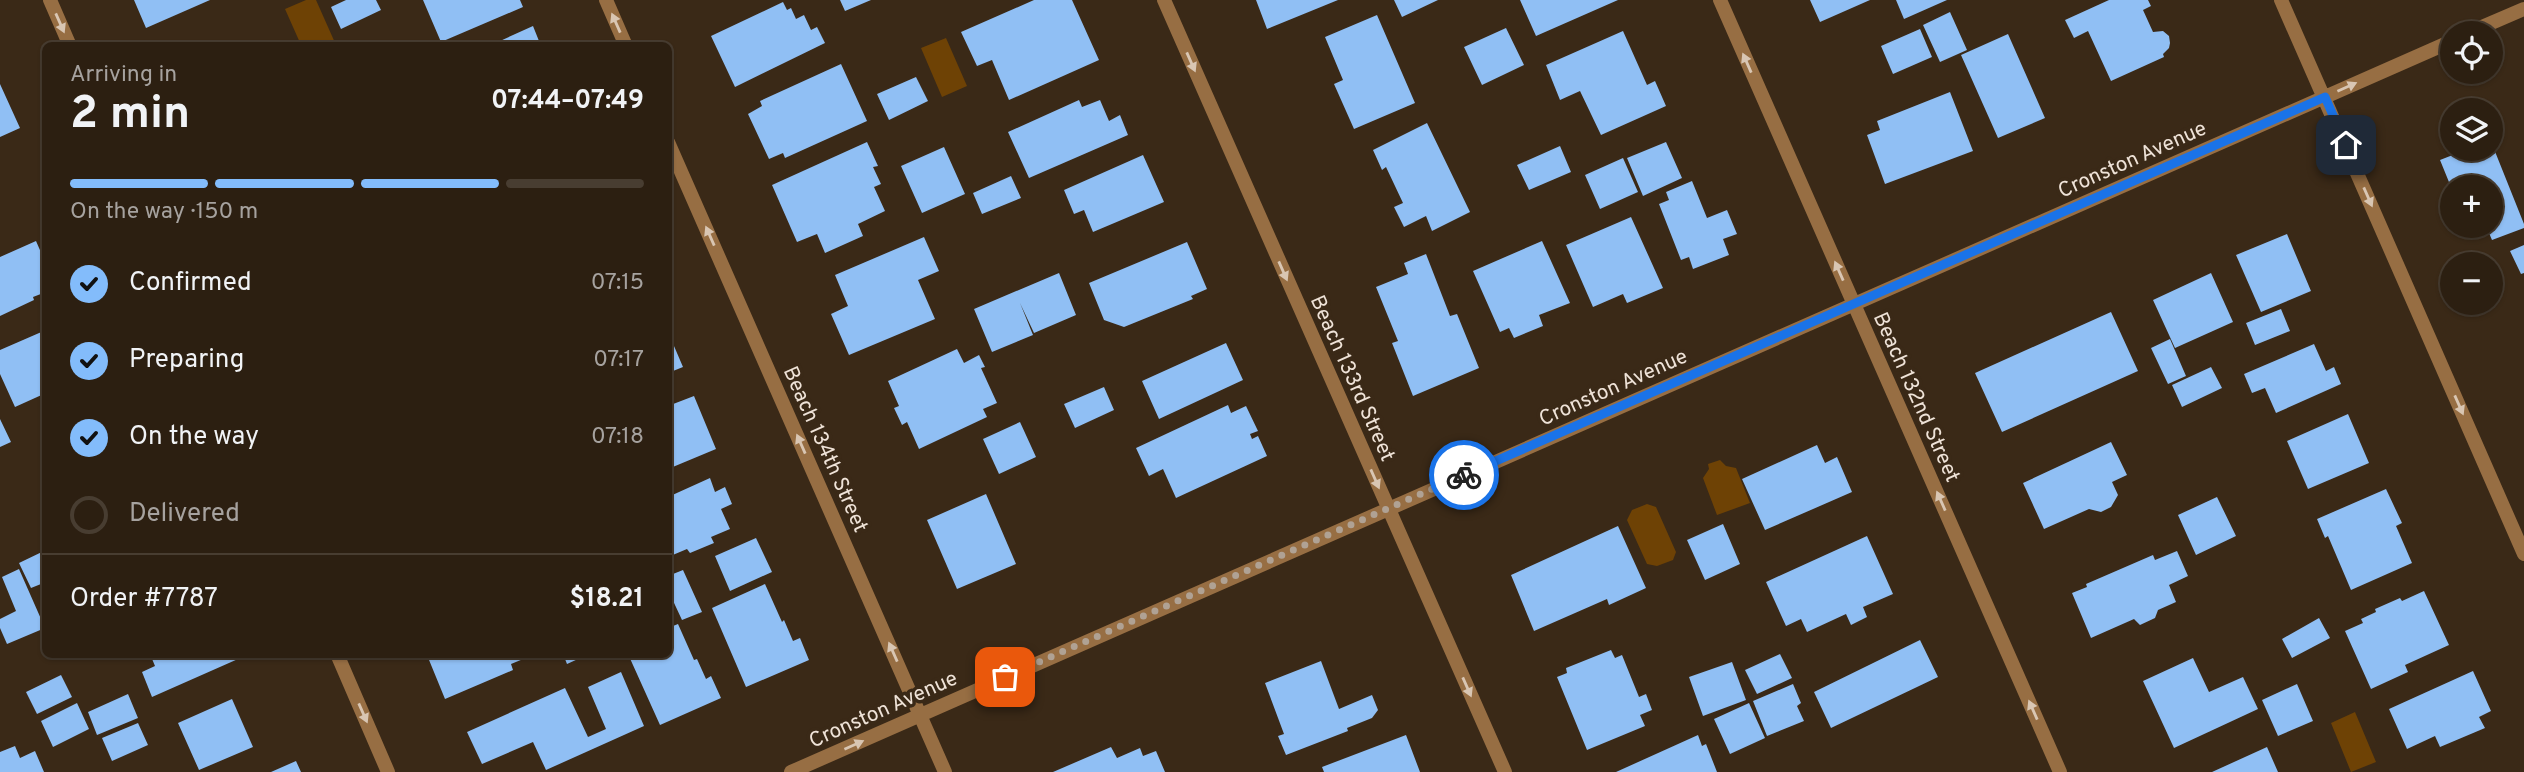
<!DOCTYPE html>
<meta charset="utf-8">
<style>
:root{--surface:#2c1f11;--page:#382c1f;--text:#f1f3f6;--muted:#a6a29f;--line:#483d31;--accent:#83bcfb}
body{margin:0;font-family:Overpass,sans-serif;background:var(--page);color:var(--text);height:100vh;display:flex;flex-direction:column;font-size:26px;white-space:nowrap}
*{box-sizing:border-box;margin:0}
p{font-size:23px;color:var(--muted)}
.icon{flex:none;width:38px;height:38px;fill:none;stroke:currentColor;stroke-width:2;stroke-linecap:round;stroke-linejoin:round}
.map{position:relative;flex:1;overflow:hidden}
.details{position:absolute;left:42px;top:42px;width:630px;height:616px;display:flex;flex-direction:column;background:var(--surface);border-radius:10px;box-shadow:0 2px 5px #0004,0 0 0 2px var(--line)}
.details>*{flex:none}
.tools{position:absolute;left:2440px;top:21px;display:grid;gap:14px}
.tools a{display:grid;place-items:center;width:63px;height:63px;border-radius:50%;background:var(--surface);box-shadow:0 2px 5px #0004,0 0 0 2px var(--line);font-size:35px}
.pin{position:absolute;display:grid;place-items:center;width:60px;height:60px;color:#fff;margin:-30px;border-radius:14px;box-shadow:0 4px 10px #0006}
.courier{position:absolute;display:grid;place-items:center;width:70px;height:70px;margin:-35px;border:5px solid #1a73e8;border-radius:50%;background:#fff;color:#222;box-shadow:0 2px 9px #0007}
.head em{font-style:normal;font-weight:700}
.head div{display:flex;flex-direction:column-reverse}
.head{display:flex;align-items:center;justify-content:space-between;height:119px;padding:0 28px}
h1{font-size:46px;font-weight:700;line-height:52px}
.bar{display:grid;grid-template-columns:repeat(4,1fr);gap:10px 7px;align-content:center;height:84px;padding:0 28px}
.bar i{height:9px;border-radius:5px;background:var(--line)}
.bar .current{background:var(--accent)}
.bar p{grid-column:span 4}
.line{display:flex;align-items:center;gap:18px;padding:0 28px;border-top:2px solid var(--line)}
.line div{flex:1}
ol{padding:0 28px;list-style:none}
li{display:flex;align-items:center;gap:21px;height:77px}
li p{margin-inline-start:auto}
li .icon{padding:7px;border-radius:50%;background:var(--accent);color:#111;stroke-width:4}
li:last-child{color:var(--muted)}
li i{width:38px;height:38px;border:4px solid var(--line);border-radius:50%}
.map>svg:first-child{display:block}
</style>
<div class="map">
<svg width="2524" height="772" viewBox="0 0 2524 772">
<rect width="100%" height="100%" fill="#3a2917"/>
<path fill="#6e4205" d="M306 0H316L336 45H301L285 9Z
M946 38 967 86 942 97 921 48Z
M1720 460 1726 466 1736 468 1750 503 1717 515 1703 478 1709 469 1708 464Z
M1647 504 1656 507 1676 552 1673 560 1657 566 1647 564 1627 520 1632 510Z
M2355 712 2376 762 2351 772 2331 723Z"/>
<path fill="#90bff4" d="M134 0H210L146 28Z
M346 0H376L381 10 341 29 331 7Z
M423 0H520L523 7 441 42Z
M840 0H871L845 11Z
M1034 0H1072L1099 60 1009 100 992 60 977 66 961 32Z
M1256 0H1338L1267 29Z
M1394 0H1438L1402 17Z
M1520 0H1618L1536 36Z
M1810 0H1870L1820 22Z
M1896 0H1947L1904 19Z
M2109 0H2148L2151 6 2143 10 2153 32 2163 31 2169 36 2170 43 2169 48 2163 54 2164 57 2111 81 2088 31 2074 38 2065 20Z
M783 2 787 10 791 8 796 19 804 15 811 30 817 27 825 43 735 87 711 36Z
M1950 12 1967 50 1940 62 1923 25Z
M1377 15 1415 103 1354 129 1334 84 1343 80 1325 37Z
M533 26 541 46H489Z
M1506 28 1524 65 1482 85 1464 47Z
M1920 29 1932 57 1893 74 1881 46Z
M1623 31 1647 85 1655 81 1666 106 1601 135 1580 91 1560 100 1546 65Z
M2008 34 2045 118 1998 138 1961 55Z
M841 64 867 121 785 158 783 153 769 159 748 114 762 106 760 101Z
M916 77 928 101 889 120 877 94Z
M0 84 20 128 0 137Z
M1950 92 1973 151 1885 184 1867 135 1880 130 1877 121Z
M1079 100 1082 107 1100 100 1109 121 1120 115 1128 135 1029 178 1008 132Z
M1427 123 1470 212 1432 231 1426 216 1404 227 1394 207 1403 203 1386 167 1382 170 1373 150Z
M2490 139 2524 224V228L2492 240 2486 226H2490V187H2451L2440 160 2468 149H2490Z
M867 142 878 166 873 167 881 184 874 187 885 211 858 224 863 236 825 253 817 234 797 242 772 185Z
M1666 142 1682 178 1643 196 1627 158Z
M1560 146 1571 172 1529 190 1517 165Z
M944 147 965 194 922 213 901 166Z
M1143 155 1164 202 1093 232 1084 210 1074 214 1064 190Z
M1623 158 1638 192 1600 209 1585 175Z
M1011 176 1021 198 982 214 973 193Z
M1692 181 1707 218 1727 210 1737 234 1723 239 1729 255 1693 269 1689 257 1681 260 1659 204 1669 200 1666 192Z
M1631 217 1663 288 1627 303 1623 294 1593 307 1566 245Z
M2287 234 2311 291 2261 312 2236 255Z
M924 237 939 271 918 280 935 319 849 355 831 314 848 306 835 275Z
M36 241 43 257 46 255V292L33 297 34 300 0 316V257Z
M1542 241 1570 303 1539 315 1543 326 1514 338 1509 328 1500 332 1473 271Z
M1187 242 1207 289 1191 296 1193 299 1124 327 1104 320 1089 283Z
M2524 245V273L2521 274 2510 251Z
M1426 254 1450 316 1457 314 1479 368 1413 396 1392 343 1398 341 1376 287 1408 274 1404 263Z
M1059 273 1076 315 1034 333 1020 303 1033 335 992 352 974 309Z
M2211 273 2233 322 2175 348 2153 300Z
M2281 309 2290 331 2255 345 2246 323Z
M2111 312 2138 371 2002 432 1975 373Z
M46 330V393L15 407 0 374V350Z
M668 332 683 367 668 373Z
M2170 339 2186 376 2168 384 2151 348Z
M1226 343 1243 380 1159 419 1142 381Z
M2314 344 2326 371 2334 367 2341 384 2276 413 2265 388 2252 393 2244 374Z
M957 349 964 363 979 355 985 367 981 368 997 403 983 409 987 417 919 449 907 422 902 425 894 408 899 406 888 381Z
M2211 367 2222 388 2182 407 2172 385Z
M1104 387 1114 410 1075 428 1064 404Z
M694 396 716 449 668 469V406Z
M1228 405 1231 413 1246 406 1258 431 1250 434 1252 439 1258 436 1267 456 1176 498 1163 469 1149 476 1136 448Z
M2348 414 2369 463 2308 489 2287 441Z
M0 419 11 442 0 447Z
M1020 422 1036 457 999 474 983 439Z
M2111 442 2127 475 2112 482 2118 495 2111 507 2101 512 2089 509 2044 529 2023 483Z
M1817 445 1825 463 1837 457 1852 492 1765 530 1742 479Z
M710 478 715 492 725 487 732 504 721 509 730 529 711 537 714 543 690 553 687 549 668 557V497Z
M2386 489 2402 523 2396 526 2412 563 2351 590 2328 536 2325 538 2317 519Z
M986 494 1016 564 957 589 927 520Z
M2217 497 2236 536 2196 555 2178 515Z
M1723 524 1740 564 1705 580 1687 540Z
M1618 526 1646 588 1609 605 1607 599 1534 631 1511 575Z
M1867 536 1893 594 1863 607 1867 617 1851 625 1846 614 1807 632 1801 619 1786 626 1766 582Z
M756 538 772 572 730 591 715 556Z
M46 550V582L31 588 19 563Z
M2177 551 2188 576 2169 585 2176 602 2158 610 2155 618 2140 625 2134 619 2091 638 2072 593 2087 587 2086 584 2153 555 2155 560Z
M19 569 45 628 7 644 0 628V619L16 611 2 577Z
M683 570 702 612 682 620 668 590V576Z
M765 584 782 622 784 620 793 641 800 638 809 660 746 687 712 608Z
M2424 591 2449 645 2405 665 2408 672 2371 689 2345 631 2363 623 2361 619 2376 612 2375 609 2400 598 2402 601Z
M2319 618 2330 638 2292 658 2282 639Z
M678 624 694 660 697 659 706 679 711 676 721 698 660 725 628 654H668V628Z
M1920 640 1938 677 1831 728 1814 692Z
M1611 650 1615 658 1622 655 1639 697 1646 694 1652 710 1640 715 1645 726 1587 750 1557 677 1567 673 1566 668Z
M150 654H237L238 659 152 697 142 672 155 666Z
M563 654H589L567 664Z
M1780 654 1792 678 1757 694 1745 670Z
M427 655H533L511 664 513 670 445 699Z
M2193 658 2209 692 2243 677 2258 709 2174 748 2143 681Z
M1321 661 1339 709 1372 695 1378 710 1372 718 1347 728 1348 731 1286 755 1278 736 1284 734 1265 683Z
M1732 662 1746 700 1703 716 1689 677Z
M2473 671 2491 711 2479 717 2485 728 2440 747 2435 736 2407 749 2389 709Z
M621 672 644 726 546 770 533 742 482 764 467 732 565 688 588 737 606 729 588 687Z
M61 675 72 697 37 714 26 692Z
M1793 684 1801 703 1797 706 1804 721 1767 736 1753 701Z
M2297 684 2313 721 2278 736 2262 700Z
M128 694 138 718 97 735 88 712Z
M232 699 253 747 199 770 178 723Z
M77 703 89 729 53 747 41 721Z
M1749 703 1765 738 1730 754 1714 719Z
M138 723 148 745 112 761 102 738Z
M1406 735 1420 772H1324L1322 767Z
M1698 735 1702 746 1706 744 1717 772H1616Z
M15 746 20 758 35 751 44 772H0V752Z
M1111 747 1117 758 1140 748 1143 756 1156 751 1165 772H1053Z
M2267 747 2278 772H2212Z
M296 761 301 772H271Z"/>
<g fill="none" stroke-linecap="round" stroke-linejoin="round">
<path stroke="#976e43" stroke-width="14" d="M50 0 70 46
M606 0 626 46
M1164 0 1505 772
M1720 0 2060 772
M2281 0 2524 554
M2468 33 2524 9
M668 142 945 772
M337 654 388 772
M791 772 2452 41"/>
</g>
<defs><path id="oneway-solid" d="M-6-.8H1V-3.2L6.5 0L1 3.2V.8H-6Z" transform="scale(1.75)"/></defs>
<g fill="#d9c6b3">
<use href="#oneway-solid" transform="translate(60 23) rotate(66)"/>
<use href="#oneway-solid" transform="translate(616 23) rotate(-114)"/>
<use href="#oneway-solid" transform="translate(1191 62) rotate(66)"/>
<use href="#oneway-solid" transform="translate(1747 63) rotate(-114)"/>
<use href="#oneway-solid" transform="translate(2347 87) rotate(-24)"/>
<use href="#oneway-solid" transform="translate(2368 197) rotate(66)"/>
<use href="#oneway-solid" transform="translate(710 236) rotate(-114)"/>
<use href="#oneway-solid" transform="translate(1283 271) rotate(66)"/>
<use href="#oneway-solid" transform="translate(1839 271) rotate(-114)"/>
<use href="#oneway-solid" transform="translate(2459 405) rotate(66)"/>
<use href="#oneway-solid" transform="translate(801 444) rotate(-114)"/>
<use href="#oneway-solid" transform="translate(1375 479) rotate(66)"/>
<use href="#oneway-solid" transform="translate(1941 501) rotate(-114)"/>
<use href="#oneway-solid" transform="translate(893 652) rotate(-114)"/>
<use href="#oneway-solid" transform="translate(1467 687) rotate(66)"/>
<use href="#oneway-solid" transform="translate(2033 710) rotate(-114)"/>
<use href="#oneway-solid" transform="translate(363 713) rotate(66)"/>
<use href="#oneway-solid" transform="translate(854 745) rotate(-24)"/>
</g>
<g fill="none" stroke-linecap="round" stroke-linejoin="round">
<path stroke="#b0a294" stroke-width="7" stroke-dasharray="0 12.6" d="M1005 677 1464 475"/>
<path stroke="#1a73e8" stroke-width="9" d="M1464 475 2325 97 2346 145"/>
</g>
<g text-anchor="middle" stroke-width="7" stroke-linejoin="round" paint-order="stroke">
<g font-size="21" fill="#efe3d8" stroke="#3a2917">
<text transform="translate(2132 159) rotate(-24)" y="7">Cronston Avenue</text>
<text transform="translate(1353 378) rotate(66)" y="7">Beach 133rd Street</text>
<text transform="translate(1613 387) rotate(-24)" y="7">Cronston Avenue</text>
<text transform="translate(1917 397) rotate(66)" y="7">Beach 132nd Street</text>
<text transform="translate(826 449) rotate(66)" y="7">Beach 134th Street</text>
<text transform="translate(883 709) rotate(-24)" y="7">Cronston Avenue</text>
</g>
</g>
</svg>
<div class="tools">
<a><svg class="icon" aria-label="locate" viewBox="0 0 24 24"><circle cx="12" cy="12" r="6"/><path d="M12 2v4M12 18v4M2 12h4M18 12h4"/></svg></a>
<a><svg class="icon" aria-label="layers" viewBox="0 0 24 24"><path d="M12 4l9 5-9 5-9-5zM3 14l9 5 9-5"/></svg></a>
<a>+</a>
<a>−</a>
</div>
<div class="pin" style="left:1005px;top:677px;background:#ea580c"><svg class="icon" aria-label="bag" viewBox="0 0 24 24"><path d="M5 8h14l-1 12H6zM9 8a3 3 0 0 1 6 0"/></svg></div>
<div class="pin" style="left:2346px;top:145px;background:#1f2937"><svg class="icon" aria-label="home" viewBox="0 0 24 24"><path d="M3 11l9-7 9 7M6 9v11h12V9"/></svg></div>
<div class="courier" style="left:1464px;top:475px"><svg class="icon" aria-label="bike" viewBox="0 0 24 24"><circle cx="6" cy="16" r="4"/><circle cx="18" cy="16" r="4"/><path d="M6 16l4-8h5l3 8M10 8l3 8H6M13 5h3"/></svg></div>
<section class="details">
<div class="head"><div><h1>2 min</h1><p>Arriving in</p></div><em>07:44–07:49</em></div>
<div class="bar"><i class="current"></i><i class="current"></i><i class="current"></i><i></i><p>On the way · 150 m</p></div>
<ol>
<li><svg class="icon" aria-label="check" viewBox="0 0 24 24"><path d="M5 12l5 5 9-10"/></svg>Confirmed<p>07:15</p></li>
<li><svg class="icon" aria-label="check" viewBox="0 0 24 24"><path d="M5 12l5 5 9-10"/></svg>Preparing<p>07:17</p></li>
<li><svg class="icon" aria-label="check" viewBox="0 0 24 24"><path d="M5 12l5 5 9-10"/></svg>On the way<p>07:18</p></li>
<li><i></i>Delivered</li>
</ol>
<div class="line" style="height:91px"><div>Order #7787</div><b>$18.21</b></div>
</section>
</div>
